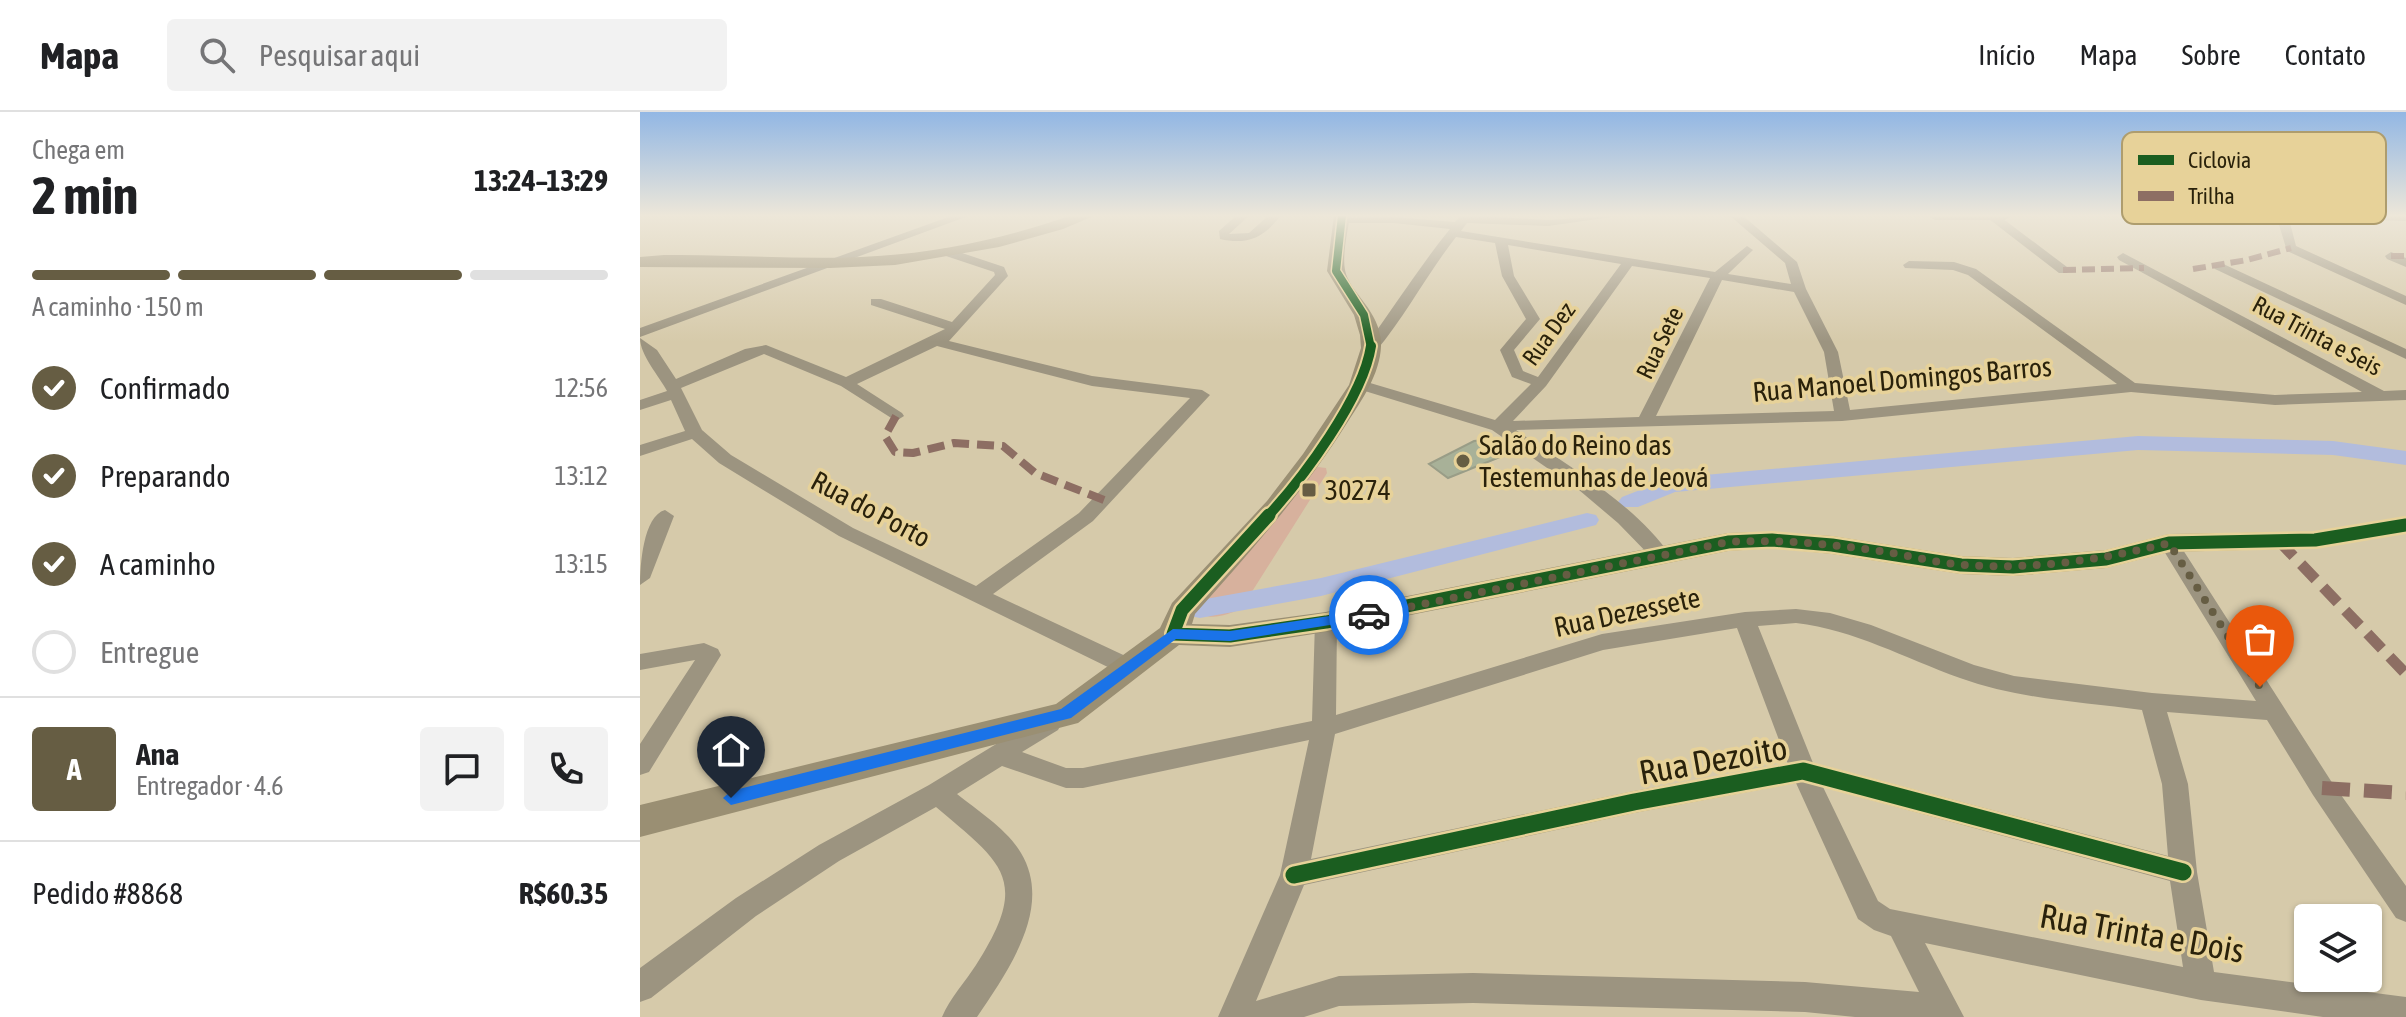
<!DOCTYPE html>
<html lang="pt">
<meta charset="utf-8">
<style>
:root{--surface:#fff;--page:#f2f2f2;--text:#202124;--muted:#757577;--line:#e0e0e0;--accent:#665d43}
body{margin:0;font-family:"Asap Condensed",sans-serif;background:var(--page);color:var(--text);height:100vh;display:flex;flex-direction:column;font-size:30px;white-space:nowrap}
*{box-sizing:border-box;margin:0}
p{font-size:26px;color:var(--muted)}
.icon{flex:none;width:44px;height:44px;fill:none;stroke:currentColor;stroke-width:2;stroke-linecap:round;stroke-linejoin:round}
.map{position:relative;flex:1;overflow:hidden}
.side{display:flex;flex-direction:column;background:var(--surface);width:640px}
.side>*{flex:none}
.fabs{position:absolute;left:1654px;top:792px;display:grid;gap:16px}
.fabs a{display:grid;place-items:center;width:88px;height:88px;border-radius:8px;background:var(--surface);box-shadow:0 2px 6px #0004;font-size:40px}
.pin{position:absolute;display:grid;place-items:center;width:68px;height:68px;color:#fff;margin:-82px -34px;border-radius:50% 50% 50% 0;rotate:-45deg;box-shadow:0 0 8px #0007}
.pin .icon{rotate:45deg}
.courier{position:absolute;display:grid;place-items:center;width:80px;height:80px;margin:-40px;border:6px solid #1a73e8;border-radius:50%;background:#fff;color:#222;box-shadow:0 2px 10px #0007}
.overview em{font-style:normal;font-weight:700}
.overview div{display:flex;flex-direction:column-reverse}
.overview{display:flex;align-items:center;justify-content:space-between;height:136px;padding:0 32px}
h1{font-size:52px;font-weight:700;line-height:60px}
.bar{display:grid;grid-template-columns:repeat(4,1fr);gap:12px 8px;align-content:center;height:96px;padding:0 32px}
.bar i{height:10px;border-radius:6px;background:var(--line)}
.bar .active{background:var(--accent)}
.bar p{grid-column:span 4}
.line{display:flex;align-items:center;gap:20px;padding:0 32px;border-top:2px solid var(--line)}
.line div{flex:1}
.round{display:grid;place-items:center;flex:none;width:84px;height:84px;border-radius:8px;background:var(--page)}
ol{padding:0 32px;list-style:none}
li{display:flex;align-items:center;gap:24px;height:88px}
li p{margin-inline-start:auto}
li .icon{padding:8px;border-radius:50%;background:var(--accent);color:#fff;stroke-width:4}
li:last-child{color:var(--muted)}
li i{width:44px;height:44px;border:4px solid var(--line);border-radius:50%}
header{display:flex;align-items:center;gap:48px;box-sizing:border-box;height:112px;padding:0 40px;background:var(--surface);border-bottom:2px solid var(--line)}
header strong{font-size:38px}
nav{display:flex;gap:44px;margin-inline-start:auto;font-size:28px}
.search{width:560px;height:72px;background:var(--page);display:flex;align-items:center;gap:20px;box-sizing:border-box;padding:0 28px;border-radius:8px;color:var(--muted);font-size:30px}
main{display:flex;flex:1;min-height:0}
.map>svg:first-child{display:block}
</style>
<header>
<strong>Mapa</strong>
<div class="search"><svg class="icon" aria-label="search" viewBox="0 0 24 24"><circle cx="10" cy="10" r="6"/><path d="M15 15l6 6"/></svg>Pesquisar aqui</div>
<nav><a>Início</a><a>Mapa</a><a>Sobre</a><a>Contato</a></nav>
</header>
<main>
<section class="side">
<div class="overview"><div><h1>2 min</h1><p>Chega em</p></div><em>13:24–13:29</em></div>
<div class="bar"><i class="active"></i><i class="active"></i><i class="active"></i><i></i><p>A caminho · 150 m</p></div>
<ol>
<li><svg class="icon" aria-label="check" viewBox="0 0 24 24"><path d="M5 12l5 5 9-10"/></svg>Confirmado<p>12:56</p></li>
<li><svg class="icon" aria-label="check" viewBox="0 0 24 24"><path d="M5 12l5 5 9-10"/></svg>Preparando<p>13:12</p></li>
<li><svg class="icon" aria-label="check" viewBox="0 0 24 24"><path d="M5 12l5 5 9-10"/></svg>A caminho<p>13:15</p></li>
<li><i></i>Entregue</li>
</ol>
<div class="line" style="height:144px"><b class="round" style="background:var(--accent);color:#fff">A</b><div><b>Ana</b><p>Entregador · 4.6</p></div><a class="round"><svg class="icon" aria-label="chat" viewBox="0 0 24 24"><path d="M4 5h16v11H9l-5 4z"/></svg></a><a class="round"><svg class="icon" aria-label="phone" viewBox="0 0 24 24"><path d="M5 4h4l2 5-3 2q2 4 5 5l2-3 5 2v4C11 20 4 13 5 4z"/></svg></a></div>
<div class="line" style="height:104px"><div>Pedido #8868</div><b>R$60.35</b></div>
</section>
<div class="map">
<svg width="1766" height="905" viewBox="0 0 1766 905">
<rect width="100%" height="100%" fill="#d6caaa"/>
<path fill="#d7b19d" d="M678 355 686 356 687 361 601 497C585 503 566 512 555 495L671 358Z"/>
<g fill="none" stroke-linecap="round" stroke-linejoin="round">
<path fill="#b2bcdd" fill-rule="evenodd" d="M1498 324 1693 329 1766 339V353L1693 343 1498 338 1035 380 998 395H982L978 390 982 385 1031 366Z
M947 401 956 403 959 408 956 413 681 484 560 506 550 504 546 497 550 490 560 488 681 466Z"/>
</g>
<path fill="#a8b198" stroke="#999d87" stroke-width="2" d="M845 328 865 343 808 366 789 352 834 329Z"/>
<g fill="none" stroke-linecap="round" stroke-linejoin="round">
<path fill="#9c9480" fill-rule="evenodd" d="M314 103H331L0 225V216Z
M597 103H610L589 122 609 121 629 103H641C624 126 607 133 580 127L579 119Z
M821 103 908 108 986 103 908 114 827 111 821 119 1075 160 1107 134 1113 138 1088 162 1151 172 1145 151 1089 103H1102L1157 150 1166 177 1198 240 1210 298 1477 272 1328 163 1313 158 1265 156 1263 153 1269 149 1314 150 1336 157 1495 271 1635 283 1722 280 1479 148 1477 145 1483 141 1744 279 1766 278V288L1635 293 1491 280 1202 309 876 318C928 354 994 391 1031 444L1021 450 1014 448 978 411 939 378 852 318 715 276 712 273 720 268 855 308 891 272 872 265 860 238 886 207 862 164 855 131 816 125C787 162 766 203 736 239L731 240 724 236C753 197 779 155 810 117L754 111H704L700 110V106L754 105 815 110ZM868 133 981 152 898 265 883 259 874 238 900 207 874 164ZM992 154 1070 166 999 305 873 309 906 274ZM1082 168 1154 180 1184 240 1194 299 1016 304Z
M1349 103H1358L1427 155V161H1419L1349 107Z
M1636 103H1648L1656 134 1766 184V193L1647 139Z
M307 136 364 155 368 164 309 229 452 264 562 278 570 283 453 409 353 482 494 548 497 554 494 560H478L199 424 79 351 52 327 0 344V333L45 319 31 288 0 298V288L27 279C19 264 0 243 0 226L17 238 36 267 105 237 126 233 206 265 305 217 231 193V187H241L312 210 355 163 354 160 303 143V137ZM297 234 452 274 550 286 439 401 336 474 213 416 91 343 62 318 41 276 124 242 201 274 256 309 264 304 262 301 217 272Z
M1751 140 1766 146V155L1747 147 1745 144Z
M1579 150 1766 237V247L1575 157 1573 154Z
M25 398 34 404 10 466 0 473C0 454 3 404 25 398Z
M1529 425 1536 427 1691 669 1766 774V810L1756 806 1673 683 1627 608 1527 600 1548 672 1557 760 1574 860 1766 885V905H1683L1561 888 1285 831 1324 905H1215L1165 900 833 891 699 894 664 905H578L640 763 669 628 443 676H426L362 654 317 682C338 699 367 717 381 741 414 796 367 860 337 905H302C310 886 325 870 336 853 391 767 363 752 296 695L199 749 116 804 11 886 0 890V856L96 786 179 733 289 673 402 604 410 602 418 604 422 611 418 618 382 640 426 656H443L672 609 675 510 678 505H694L697 510 696 603 962 522 1105 500 1156 497 1190 501 1231 513 1334 553 1374 564 1512 581 1616 589 1519 431ZM1156 511C1215 518 1264 546 1320 566 1378 587 1441 590 1502 598L1522 672 1528 744 1173 651 1118 514ZM1097 516 1148 652 994 679 671 747 695 622 963 538ZM1156 671 1218 807 1234 818 1251 824 1279 880 1165 870 833 861 699 864 616 889 664 773 994 701ZM1183 675 1530 769 1543 855 1250 797 1238 789Z
M64 531 78 537 81 543 9 660 0 663V632L55 548 0 558V542Z"/>
<path fill="#9a8f73" fill-rule="evenodd" d="M432 103H456L423 117 359 135 255 153 190 156 0 155V145L24 143C90 142 156 148 221 145 293 142 364 127 432 103Z
M694 103H710C708 119 702 142 705 158 709 181 742 199 741 234 740 262 722 288 707 311 663 381 610 440 555 502L552 512 590 513 686 500 1088 421 1132 420 1192 424 1321 444 1373 446 1466 438 1529 422 1675 420 1766 405V421L1675 436 1529 440 1466 456 1373 464 1321 462 1192 442 1132 436 1088 439 686 520 590 535 539 533 438 611 0 725V693L416 592 520 516 532 491 627 389 663 342 709 273 721 236 720 223 714 203 687 159Z
M1287 103H1373L1365 108H1295Z
M1707 103H1766V109L1715 108Z"/>
<path stroke="#8d6e63" stroke-width="6" stroke-dasharray="13 6" stroke-linecap="butt" d="M1751 144H1766
M1553 157 1607 148 1651 136
M1423 158 1504 156"/>
<path stroke="#8d6e63" stroke-width="8" stroke-dasharray="17 8" stroke-linecap="butt" d="M256 304 245 324 255 340 273 341 314 331 363 334 395 361 464 388"/>
<path stroke="#8d6e63" stroke-width="11" stroke-dasharray="21 11" stroke-linecap="butt" d="M1639 429 1766 562"/>
<path stroke="#8d6e63" stroke-width="14" stroke-dasharray="28 14" stroke-linecap="butt" d="M1682 676 1766 681"/>
<g stroke="#e7d299" stroke-width="11">
<path id="cycleway-far3" d="M702 103 696 159 724 203 731 236"/>
</g>
<g stroke="#e7d299" stroke-width="14">
<path id="cycleway-far2" d="M627 405C663 366 723 286 731 234"/>
</g>
<g stroke="#e7d299" stroke-width="18">
<path id="cycleway-far1" d="M629 403 542 498 533 522 590 524 686 510 1088 430 1132 428 1192 433 1321 453 1373 455 1466 447 1529 431 1675 428 1766 413"/>
</g>
<g stroke="#e7d299" stroke-width="22">
<path id="cycleway" d="M654 763 994 690 1163 659 1543 760"/>
</g>
<use href="#cycleway-far3" stroke="#1b5e20" stroke-width="8"/>
<use href="#cycleway-far2" stroke="#1b5e20" stroke-width="10"/>
<use href="#cycleway-far1" stroke="#1b5e20" stroke-width="13"/>
<use href="#cycleway" stroke="#1b5e20" stroke-width="17"/>
</g>
<linearGradient id="sky" x2="0" y2="1"><stop stop-color="#92b7e4"/><stop offset="0.45" stop-color="#ede7d9"/><stop offset="1" stop-color="#ede7d9" stop-opacity="0"/></linearGradient>
<rect width="1766" height="230" fill="url(#sky)"/>
<path fill="#1a73e8" d="M729 498 734 499V506L590 529 536 527 431 606 91 693 83 686 91 679 421 597 533 517 590 519Z"/>
<g fill="none" stroke-linecap="round" stroke-linejoin="round">
<path stroke="#665d43" stroke-width="8" stroke-dasharray="0 14.4" d="M729 503 1088 430C1139 427 1189 432 1240 439 1267 443 1296 451 1324 453 1393 458 1461 448 1529 431L1620 575"/>
</g>
<g fill="#665d43" stroke="#e7d299" stroke-width="3">
<circle cx="823" cy="349" r="8"/>
<rect x="661" y="370" width="16" height="16" rx="4"/>
</g>
<g text-anchor="middle" stroke-width="7" stroke-linejoin="round" paint-order="stroke">
<g font-size="24" fill="#2a220b" stroke="#e7d299">
<text transform="translate(909 222) rotate(-54)" y="8">Rua Dez</text>
<text transform="translate(1677 224) rotate(28)" y="8">Rua Trinta e Seis</text>
<text transform="translate(1020 231) rotate(-64)" y="8">Rua Sete</text>
</g>
<g font-size="28" fill="#2a220b" stroke="#e7d299">
<text transform="translate(1262 267) rotate(-5)" y="10">Rua Manoel Domingos Barros</text>
<text transform="translate(231 397) rotate(28)" y="10">Rua do Porto</text>
<text transform="translate(987 500) rotate(-12)" y="10">Rua Dezessete</text>
</g>
<g font-size="28" fill="#2a220b" stroke="#e7d299" text-anchor="start">
<text x="839" y="343">Salão do Reino das<tspan x="839" dy="32">Testemunhas de Jeová</tspan></text>
<text x="685" y="388">30274</text>
</g>
<g font-size="34" fill="#2a220b" stroke="#e7d299">
<text transform="translate(1073 648) rotate(-10)" y="12">Rua Dezoito</text>
<text transform="translate(1502 821) rotate(10)" y="12">Rua Trinta e Dois</text>
</g>
</g>
<rect x="1482" y="20" width="264" height="92" rx="12" fill="#e7d299" stroke="#ae9d6e" stroke-width="2"/>
<rect x="1498" y="43" width="36" height="10" fill="#1b5e20"/>
<rect x="1498" y="79" width="36" height="10" fill="#8d6e63"/>
<g font-size="22" fill="#2a220b">
<text x="1548" y="56">Ciclovia</text>
<text x="1548" y="92">Trilha</text>
</g>
</svg>
<div class="fabs">
<a><svg class="icon" aria-label="layers" viewBox="0 0 24 24"><path d="M12 4l9 5-9 5-9-5zM3 14l9 5 9-5"/></svg></a>
</div>
<div class="pin" style="left:1620px;top:575px;background:#ea580c"><svg class="icon" aria-label="bag" viewBox="0 0 24 24"><path d="M5 8h14l-1 12H6zM9 8a3 3 0 0 1 6 0"/></svg></div>
<div class="pin" style="left:91px;top:686px;background:#1f2937"><svg class="icon" aria-label="home" viewBox="0 0 24 24"><path d="M3 11l9-7 9 7M6 9v11h12V9"/></svg></div>
<div class="courier" style="left:729px;top:503px"><svg class="icon" aria-label="car" viewBox="0 0 24 24"><path d="M5 17H2v-5l4-1 3-4h7l3 4 3 1v5h-3M9 17h6M6 11h13"/><circle cx="7" cy="17" r="2"/><circle cx="17" cy="17" r="2"/></svg></div>
</div>
</main>
